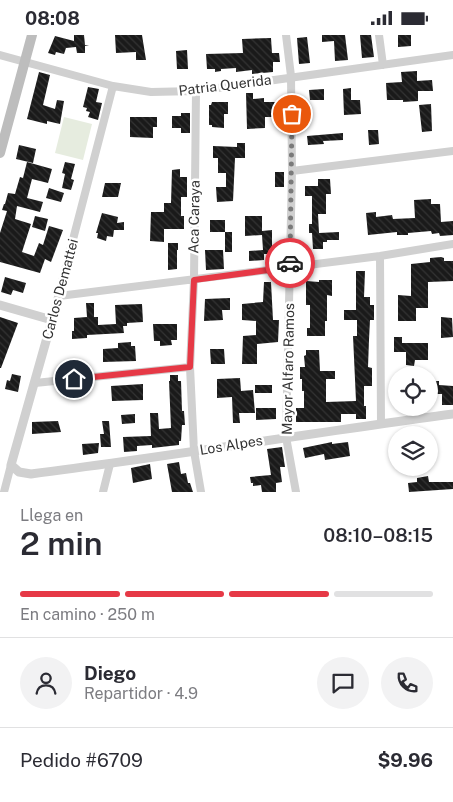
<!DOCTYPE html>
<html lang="es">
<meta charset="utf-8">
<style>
:root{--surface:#fff;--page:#f2f2f3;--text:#2b2b33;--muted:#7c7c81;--line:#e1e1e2;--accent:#e63946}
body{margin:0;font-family:"Public Sans",sans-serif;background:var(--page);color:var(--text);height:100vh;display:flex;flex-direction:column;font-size:19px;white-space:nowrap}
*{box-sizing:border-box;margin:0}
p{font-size:16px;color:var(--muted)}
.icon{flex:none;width:28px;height:28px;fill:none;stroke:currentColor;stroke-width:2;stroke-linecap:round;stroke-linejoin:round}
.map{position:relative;height:457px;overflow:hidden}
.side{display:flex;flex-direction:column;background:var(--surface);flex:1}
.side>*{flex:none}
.controls{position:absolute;left:388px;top:331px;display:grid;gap:10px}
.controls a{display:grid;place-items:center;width:50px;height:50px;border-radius:50%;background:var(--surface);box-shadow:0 1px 4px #0004;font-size:25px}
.pin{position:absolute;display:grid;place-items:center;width:42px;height:42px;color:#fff;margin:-21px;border:2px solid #fff;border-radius:50%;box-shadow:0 1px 5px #0007}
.courier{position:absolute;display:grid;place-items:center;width:50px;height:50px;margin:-25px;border:4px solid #e63946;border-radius:50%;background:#fff;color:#222;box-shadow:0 1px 6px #0007}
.overview em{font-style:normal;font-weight:600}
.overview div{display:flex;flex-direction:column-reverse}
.overview{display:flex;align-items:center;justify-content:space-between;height:85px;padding:0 20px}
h1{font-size:32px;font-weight:600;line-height:38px}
.bar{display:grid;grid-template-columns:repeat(4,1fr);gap:8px 5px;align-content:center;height:60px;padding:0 20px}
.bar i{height:6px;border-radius:4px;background:var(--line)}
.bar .current{background:var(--accent)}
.bar p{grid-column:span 4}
.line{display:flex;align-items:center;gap:12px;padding:0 20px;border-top:1px solid var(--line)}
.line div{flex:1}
.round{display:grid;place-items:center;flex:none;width:52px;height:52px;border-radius:26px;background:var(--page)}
.status{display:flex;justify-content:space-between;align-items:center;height:35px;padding:0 25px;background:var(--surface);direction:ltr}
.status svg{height:14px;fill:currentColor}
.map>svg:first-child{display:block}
</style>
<div class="status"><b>08:08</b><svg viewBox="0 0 49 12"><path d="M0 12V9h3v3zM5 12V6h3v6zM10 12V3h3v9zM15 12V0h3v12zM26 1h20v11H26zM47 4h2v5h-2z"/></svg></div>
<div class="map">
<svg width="453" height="457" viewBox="0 0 453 457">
<defs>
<pattern id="building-back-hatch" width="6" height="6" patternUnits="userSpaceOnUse" patternTransform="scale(1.25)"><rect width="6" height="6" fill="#1a1a1a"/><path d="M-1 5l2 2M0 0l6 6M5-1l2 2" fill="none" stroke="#333"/></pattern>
</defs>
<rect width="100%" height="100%" fill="#fff"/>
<path fill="#e6ecdf" d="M64 82 92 89 83 125 55 118Z"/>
<path fill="url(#building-back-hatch)" d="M74 0H84L85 10 89 11H85V18H77L76 12 66 13 64 19 56 17 55 20 48 18 55 1 74 6Z
M115 0H142L146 25H136V17L116 18Z
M322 0H345L348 25 335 26 334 6 322 7Z
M360 0H371L374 22 362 23Z
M398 0H411V11L398 12Z
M307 2 310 28 299 29 297 3Z
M271 3 272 18H279L280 27H273V37L252 39V35L236 37V33L221 34V36L215 37V34H207L206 19 243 18 242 4Z
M187 15 188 34H177L176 16Z
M417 36V46L432 45 433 56H418V66L403 67V65H387L386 48 402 47 401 37Z
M39 37 50 40 43 70 55 74 57 65 64 66 60 89 47 86V89L27 84Z
M88 52 99 54 96 67 102 68 98 85 88 82 90 77 86 76 87 73 83 72Z
M351 53V65H360L361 79 344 80 343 54Z
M324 54V65H310L309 55Z
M246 58H253V64L264 63V67H277L278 82H265V93L247 94Z
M212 67H228V79H224V93L212 92V90H209V70H211Z
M431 69 432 96 422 97 419 70Z
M181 78H190V98H181V93H172V81H181Z
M130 82H157V92H153V103L130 102Z
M368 95H378L379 109 369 110Z
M343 98V105L323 106 324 109 308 110 307 101Z
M237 108H245V123H235L233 166 217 167 216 152H226V138H218V123H213V111L237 112Z
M19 110 36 114 33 128 16 124Z
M27 127 52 134 48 148 32 144 27 163 43 167 40 177 17 171 15 184 31 189 22 217 34 221 39 208 43 210 49 191 63 195 51 227 45 224 40 238 0 227V198L7 176 2 175 4 169H5L8 158 15 159 20 142 23 143Z
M65 127 75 129 71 144 74 145 71 155 62 153 65 139 62 138Z
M180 134V142H187V162H181V181H184V194H164V207L150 206 151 177H164V168H171L172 135Z
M275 137H284V152H275Z
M318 144H330L331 159H326V179H318L319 198 339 197V205H327V207H323V214H313L312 198H309V189H312V161H305V151H318Z
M105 148H121L118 162H102Z
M49 153 64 158 61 167 46 163Z
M431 164V169H440L441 187 453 186V200L440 201 439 198 432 199 431 196 408 198V200H397V197L368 200 366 178 376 177V182L392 180 393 184 415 183 414 165Z
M102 178 118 182 117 188 124 187V195H114L113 202 107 201 106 206 97 203 98 198H96Z
M35 181 48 184 45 196 32 192Z
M245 181H262V196L272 195V219H264V225L249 226V216L263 215 262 200 245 201Z
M210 185H225V197H210Z
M225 197H232V217H225Z
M168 208H178V215H177V234L168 235Z
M205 215H223L224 234 206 235Z
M441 222 444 223V226H453V246L428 247V273H416V286H398V260L411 261V229L430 227V223Z
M356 236H365L364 262H370V270H374V285H370L369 305 368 332 372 333V351H364V371H366V384H356V379H341V387H296V373H304V356H302V344H300V332H305L304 321 306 320V315H319L320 336H335V344H326V367L356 366 353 301H357V285H344V275H356Z
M5 242 26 248 23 258 13 255 11 260 1 257Z
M319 245H332V261L327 260V286H325V301H307V293H310V270H306V246L319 247Z
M264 247H271L273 285H279L278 307 257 309V329H242L243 301 256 300V286L242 285V269L263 267Z
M230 263V275H222L223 285 204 286 205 264Z
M86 268H94V282H98V290L116 289 115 270 142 269 143 287 127 288V291H123L124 298 87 300V303L72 304V296H74V283L87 282Z
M0 282 18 288 1 333H0Z
M441 282 452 283 453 302 441 303Z
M153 289H177V305H171L172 310 160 311V306H154Z
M394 302H402V308H428V325H415L414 331 406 330V317H394Z
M131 307V311H135L136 326 103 327V314L118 313V308Z
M210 314H224L225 329H211Z
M12 339 21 341 18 357 5 354 7 345 10 346Z
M170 340H178V346H181L182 376H184L185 390H182L181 406H179V410L152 413V410L137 411V416L124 417 123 402 151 401 150 378H158L159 394 171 393 169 346H170Z
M240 343 241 356 253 355 255 378H239L240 388H233L232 362 217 363V344Z
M429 346H439V350L453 351V370H442V359H429Z
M143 349V365L112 366 111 351Z
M255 350H272V358H255Z
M256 373H276V384L256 385Z
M135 379V388L122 389 121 380Z
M58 386 61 397 32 399V387Z
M102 386H109L111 412H101L100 399H104Z
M332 407V409L348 407 350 421 325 425 324 419 305 423 303 413Z
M99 408 98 418 83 420 82 409Z
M282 412 285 432H280L282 447 276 448V457H262L261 450 253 451V448H251L250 442 271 440 267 414Z
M179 427 181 439 186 438 188 448H190L193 457H172L167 429Z
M150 429 152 444 133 448 131 433Z
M428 441 429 447H453V454L409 457 408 448 417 447V443Z"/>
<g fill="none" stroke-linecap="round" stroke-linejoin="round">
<path stroke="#d0d0d0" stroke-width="8" d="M286 0 291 41 292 136 286 402 296 457
M379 0 383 30
M0 20 113 51 151 57 196 56 453 20
M196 56 194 245 190 332 194 416 201 457
M292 136 453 116
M380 221 381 389
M59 261 380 221 453 209
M52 285 113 51
M35 348 190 332
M4 457 11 430
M103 457 110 429"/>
<path stroke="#d0d0d0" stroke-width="9" d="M0 270 52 285 11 430 19 437 31 439C172 421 312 398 453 379"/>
<path stroke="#bdbdbd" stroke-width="10" d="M0 118 32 0"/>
</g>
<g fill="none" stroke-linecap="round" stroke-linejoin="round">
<path stroke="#7a7a7a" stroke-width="5" stroke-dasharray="0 9" d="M290 228 292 79"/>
<path stroke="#e63946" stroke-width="6" d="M74 344 190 332 194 245 290 232V228"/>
</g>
<g text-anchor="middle" stroke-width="5" stroke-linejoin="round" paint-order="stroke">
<g font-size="14" fill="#333" stroke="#fff">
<text transform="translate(225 50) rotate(-7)" y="5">Patria Querida</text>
<text transform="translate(194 182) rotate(-89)" y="5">Aca Caraya</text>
<text transform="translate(60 254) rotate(-75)" y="5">Carlos Demattei</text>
<text transform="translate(288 334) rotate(-89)" y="5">Mayor Alfaro Ramos</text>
<text transform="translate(231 410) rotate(-9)" y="5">Los Alpes</text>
</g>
</g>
</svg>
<div class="controls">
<a><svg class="icon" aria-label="locate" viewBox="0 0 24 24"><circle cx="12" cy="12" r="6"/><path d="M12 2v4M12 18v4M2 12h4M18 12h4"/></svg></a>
<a><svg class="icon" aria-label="layers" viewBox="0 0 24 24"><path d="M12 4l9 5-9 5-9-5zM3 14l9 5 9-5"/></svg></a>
</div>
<div class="pin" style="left:292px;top:79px;background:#ea580c"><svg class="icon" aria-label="bag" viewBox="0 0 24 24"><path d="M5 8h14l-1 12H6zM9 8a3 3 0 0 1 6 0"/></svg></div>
<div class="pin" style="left:74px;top:344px;background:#1f2937"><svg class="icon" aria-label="home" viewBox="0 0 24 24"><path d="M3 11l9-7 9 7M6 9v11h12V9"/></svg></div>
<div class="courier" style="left:290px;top:228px"><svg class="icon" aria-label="car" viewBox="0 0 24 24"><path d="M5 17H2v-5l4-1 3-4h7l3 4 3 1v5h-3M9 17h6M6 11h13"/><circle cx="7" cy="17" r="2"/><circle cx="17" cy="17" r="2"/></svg></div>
</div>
<section class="side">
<div class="overview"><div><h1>2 min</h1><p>Llega en</p></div><em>08:10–08:15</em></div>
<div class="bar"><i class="current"></i><i class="current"></i><i class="current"></i><i></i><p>En camino · 250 m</p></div>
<div class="line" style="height:90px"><a class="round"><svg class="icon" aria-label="person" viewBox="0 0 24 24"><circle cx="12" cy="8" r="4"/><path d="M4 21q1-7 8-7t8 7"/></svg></a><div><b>Diego</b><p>Repartidor · 4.9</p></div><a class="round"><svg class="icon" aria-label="chat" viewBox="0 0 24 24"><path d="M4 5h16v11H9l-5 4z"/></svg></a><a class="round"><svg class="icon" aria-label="phone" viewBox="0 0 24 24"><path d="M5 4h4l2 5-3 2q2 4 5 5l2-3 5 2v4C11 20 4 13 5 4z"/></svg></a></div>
<div class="line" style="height:65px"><div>Pedido #6709</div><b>$9.96</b></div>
</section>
